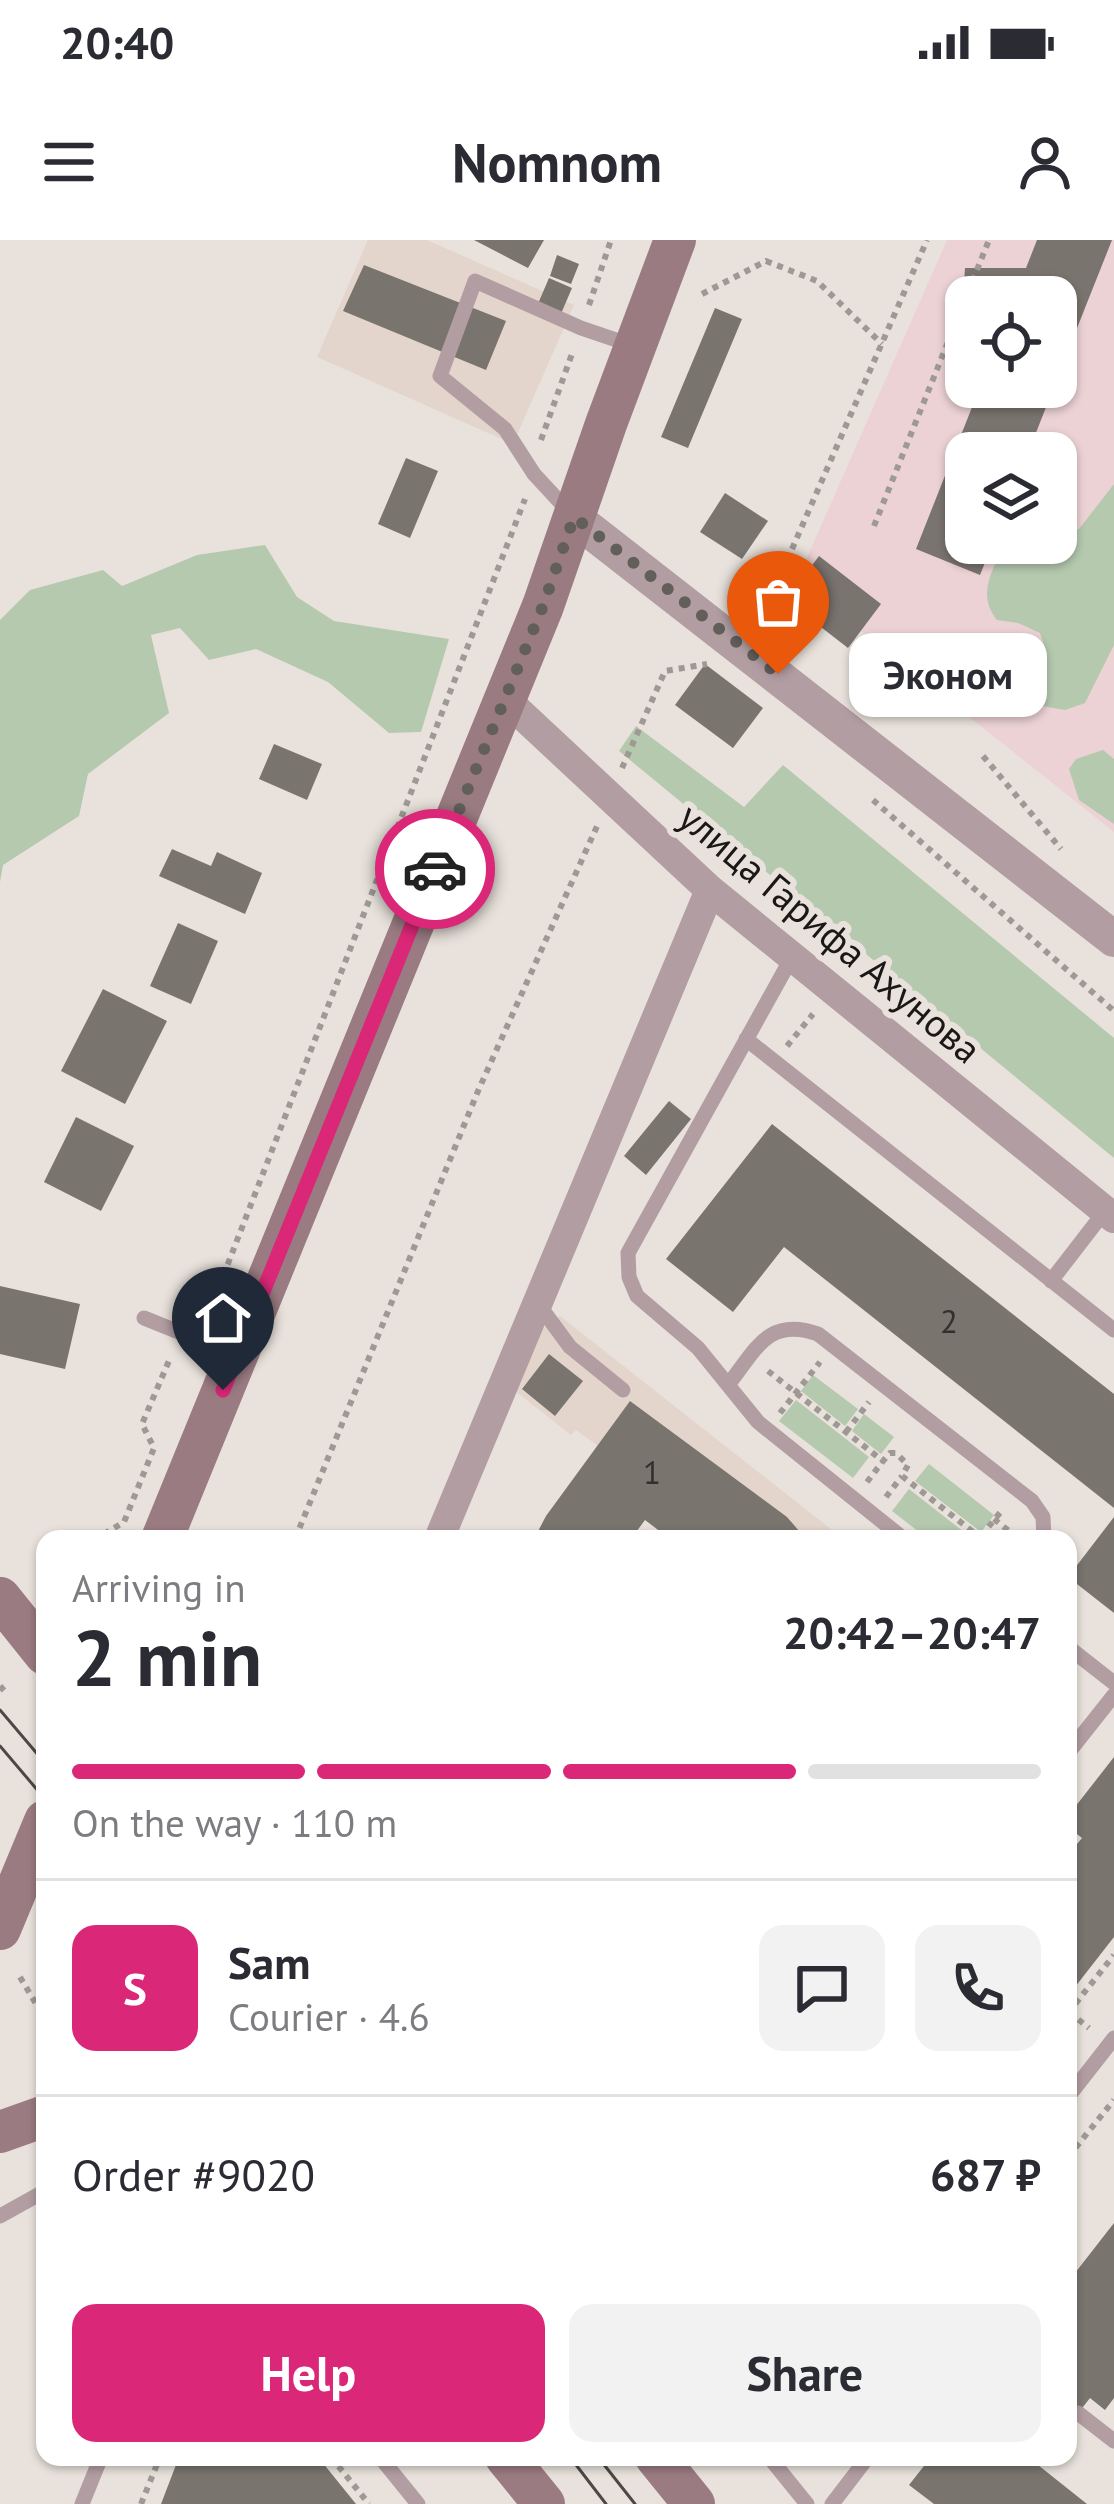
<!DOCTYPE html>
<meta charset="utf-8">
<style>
:root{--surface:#fff;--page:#f2f2f3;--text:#2b2b33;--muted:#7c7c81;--line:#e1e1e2;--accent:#db2777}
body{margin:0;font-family:"PT Sans",sans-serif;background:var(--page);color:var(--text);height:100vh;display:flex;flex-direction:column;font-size:45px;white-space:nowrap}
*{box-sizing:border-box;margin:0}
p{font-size:39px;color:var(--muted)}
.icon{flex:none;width:66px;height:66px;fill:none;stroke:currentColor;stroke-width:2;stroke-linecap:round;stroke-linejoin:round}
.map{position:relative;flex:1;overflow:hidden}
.panel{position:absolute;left:36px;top:1290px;width:1041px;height:936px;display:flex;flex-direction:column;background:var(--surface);border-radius:24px;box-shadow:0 3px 9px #0004}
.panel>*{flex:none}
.controls{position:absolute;left:945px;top:36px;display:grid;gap:24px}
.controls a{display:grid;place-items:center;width:132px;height:132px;border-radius:24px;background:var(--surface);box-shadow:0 3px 9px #0004;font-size:60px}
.pin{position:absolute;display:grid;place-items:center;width:102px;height:102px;color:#fff;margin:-123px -51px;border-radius:50% 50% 50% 0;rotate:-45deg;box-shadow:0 0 12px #0007}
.pin .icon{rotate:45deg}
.courier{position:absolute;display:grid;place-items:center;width:120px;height:120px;margin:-60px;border:9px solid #db2777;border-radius:50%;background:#fff;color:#222;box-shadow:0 3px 15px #0007}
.bubble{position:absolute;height:84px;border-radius:24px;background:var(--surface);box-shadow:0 3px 9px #0004;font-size:39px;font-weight:800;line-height:84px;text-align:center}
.head em{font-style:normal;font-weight:800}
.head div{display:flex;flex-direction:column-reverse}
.head{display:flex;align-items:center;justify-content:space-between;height:204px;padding:0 36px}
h1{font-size:78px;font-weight:800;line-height:90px}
.bar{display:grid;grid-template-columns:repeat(4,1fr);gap:18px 12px;align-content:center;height:144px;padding:0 36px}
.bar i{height:15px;border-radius:9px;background:var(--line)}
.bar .selected{background:var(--accent)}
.bar p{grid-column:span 4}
.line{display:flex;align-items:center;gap:30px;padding:0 36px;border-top:3px solid var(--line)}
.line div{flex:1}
.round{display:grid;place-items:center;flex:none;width:126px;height:126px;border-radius:24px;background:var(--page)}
.cta{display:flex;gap:24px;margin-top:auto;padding:24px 36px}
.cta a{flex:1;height:138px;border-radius:24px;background:var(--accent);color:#fff;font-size:48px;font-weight:800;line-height:138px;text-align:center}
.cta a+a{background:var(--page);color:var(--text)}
.status{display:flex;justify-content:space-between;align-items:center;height:84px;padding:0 60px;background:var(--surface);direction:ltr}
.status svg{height:33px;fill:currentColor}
header{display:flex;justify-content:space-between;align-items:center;height:156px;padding:0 36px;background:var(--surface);font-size:54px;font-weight:800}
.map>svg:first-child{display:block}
</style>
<div class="status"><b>20:40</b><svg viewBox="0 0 49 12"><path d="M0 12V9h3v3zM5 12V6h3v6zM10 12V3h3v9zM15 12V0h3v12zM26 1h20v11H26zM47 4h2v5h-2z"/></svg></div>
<header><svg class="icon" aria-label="menu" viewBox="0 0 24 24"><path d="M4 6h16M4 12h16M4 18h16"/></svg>Nomnom<svg class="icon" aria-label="person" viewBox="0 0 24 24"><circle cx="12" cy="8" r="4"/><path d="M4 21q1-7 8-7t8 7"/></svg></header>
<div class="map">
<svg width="1114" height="2264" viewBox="0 0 1114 2264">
<rect width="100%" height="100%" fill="#e9e2dc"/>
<path fill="#e3d5cb" d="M368 0H427L574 65 513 204 317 117Z
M560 1076 841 1297 842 1299H727L576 1190 571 1195 514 1150 542 1089Z"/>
<path fill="#ecd2d4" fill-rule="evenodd" d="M947 0H1114V592L797 340ZM966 57H1056V147H966ZM966 213H1056V303H966Z"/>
<path fill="#b5c9af" d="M1114 244V405L1085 463 1065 470 1042 466 1035 452 1047 414 1040 393 1018 383 997 380C976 354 993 330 1005 303H1056V288L1063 293 1079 289Z
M265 305 297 357 334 381 449 399 421 492 389 493 328 442 256 409 209 420 180 388 151 395 169 473 88 534 79 576 3 625 0 642V380L30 350 103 330 122 346 197 315Z
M636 486 744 567 783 525 1114 798V918L619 511Z
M1103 510 1114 519V584L1079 560 1069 529 1076 519Z
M813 1135 858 1169 845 1186 801 1151Z
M796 1160 869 1217 853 1238 779 1181Z
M864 1174 894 1197 881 1214 852 1191Z
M929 1224 994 1275 981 1292 915 1241Z
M909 1249 973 1299H928L892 1271Z"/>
<path fill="#7a746f" d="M474 0H544L528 28Z
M1037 0H1112L1056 141V57H963L965 28H1026Z
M557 15 579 24 571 44 550 36Z
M364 25 506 81 486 130 343 71Z
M549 38 572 48 560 76 537 66Z
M715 68 742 79 688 208 661 197Z
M962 79H966V128L960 126Z
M980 147H1054L1028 213H966V303H993L980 335 916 309Z
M406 218 438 231 410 298 378 284Z
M725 253 768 281 742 319 700 292Z
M819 316 881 364 848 408 786 360Z
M705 424 763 468 733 508 675 465Z
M274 504 322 524 307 560 259 539Z
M172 609 211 626 217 612 262 633 245 674 159 636Z
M178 683 218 701 191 764 150 746Z
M103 749 167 781 125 864 61 831Z
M669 861 691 879 646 935 624 916Z
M76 877 134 906 101 971 44 942Z
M772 884 1114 1154V1268L784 1007 733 1072 666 1019Z
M0 1046 80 1064 65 1129 0 1114Z
M549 1114 583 1141 555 1176 522 1149Z
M630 1161 787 1277 806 1299H670L645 1280 631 1299H534L546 1276Z
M1114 1277V1373L1068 1337Z
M1114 1517V1697L1068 1756V1615L1082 1598 1068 1587V1576Z
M1114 1983V2158L1105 2170 1090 2158 1068 2186V2042Z
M179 2217H318L356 2264H161Z
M931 2217H1044L1038 2225 1087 2264H934L909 2245Z"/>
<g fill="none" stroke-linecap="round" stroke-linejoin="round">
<path stroke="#9e9994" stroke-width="6" stroke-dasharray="6 6" stroke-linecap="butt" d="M702 54 766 21 817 41 882 104
M589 65 611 0
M541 200 573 111
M874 286 989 0
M768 364 927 0
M983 516 1061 609
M622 528 665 431 707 424
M873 560 1114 771
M787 806 813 774
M200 1077 215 1057 525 259
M768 1131 883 1221 890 1213H896L908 1225 902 1236 982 1299
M780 1173 820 1122
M846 1192 869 1162
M867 1242 883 1221
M886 1257 902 1236
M994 1279 1019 1299
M104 1294 124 1282 154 1208 142 1184 171 1116
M981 1296 1003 1269
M295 1299 478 851 598 584
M0 1446 8 1455
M20 1737 45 1779
M1069 1772 1089 1788
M1068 1773 1114 1715
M1068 1917 1114 1860
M331 2217 369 2264
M141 2264 160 2217"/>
<path stroke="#b29da2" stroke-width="15" d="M572 275 534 234 505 189 440 136 475 41 581 88 631 105
M792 717 628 1013 629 1037 637 1056 698 1108 758 1182 904 1299
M746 799 1114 1090
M1051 1041 1105 971
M539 1065 570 1107 623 1150
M144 1078 236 1115
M728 1145C756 1110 768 1076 818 1094L1032 1261 1043 1277 1044 1299
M1068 1407 1114 1443
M1068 1513 1114 1455
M1068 1857 1114 1798
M0 1976 45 1951
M1078 2173 1114 2201
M380 2217 418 2264
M769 2217 807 2264
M82 2264 101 2217
M832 2264 868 2217"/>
<path stroke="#b29da2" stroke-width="30" d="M505 459 710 650 1114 978
M439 1299 710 650"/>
<path stroke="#b29da2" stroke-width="36" d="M573 277 1114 699"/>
<path stroke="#9a7b82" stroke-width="42" d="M162 1299 543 366 606 184 675 0
M0 1358 45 1414
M0 1689 45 1581
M0 1892 45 1876
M506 2217 544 2264
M656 2217 694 2264"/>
<path stroke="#4b4845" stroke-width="3" d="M0 1470 45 1523
M0 1506 45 1559
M570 2217 606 2264
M598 2217 635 2264"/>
</g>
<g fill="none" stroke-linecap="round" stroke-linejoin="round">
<path stroke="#625f5b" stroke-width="12" stroke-dasharray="0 21.6" d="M435 629 543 366 574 277 778 434"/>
<path stroke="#db2777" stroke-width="15" d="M223 1150 435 629"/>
</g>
<g text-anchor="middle" stroke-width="12" stroke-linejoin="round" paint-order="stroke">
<g font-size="33" fill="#322f2c">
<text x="949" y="1093">2</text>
<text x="652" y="1244">1</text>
</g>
<g font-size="39" fill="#1a1816" stroke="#e9e2dc">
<text transform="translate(830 693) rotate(40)" y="14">улица Гарифа Ахунова</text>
</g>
</g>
</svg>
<div class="controls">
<a><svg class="icon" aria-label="locate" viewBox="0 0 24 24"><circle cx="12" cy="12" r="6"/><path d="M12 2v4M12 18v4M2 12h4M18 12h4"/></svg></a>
<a><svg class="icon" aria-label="layers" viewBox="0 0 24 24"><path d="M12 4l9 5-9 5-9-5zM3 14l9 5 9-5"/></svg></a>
</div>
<div class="pin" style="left:778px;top:434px;background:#ea580c"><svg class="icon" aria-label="bag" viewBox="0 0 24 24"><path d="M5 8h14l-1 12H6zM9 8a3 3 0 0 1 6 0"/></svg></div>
<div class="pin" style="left:223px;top:1150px;background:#1f2937"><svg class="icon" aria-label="home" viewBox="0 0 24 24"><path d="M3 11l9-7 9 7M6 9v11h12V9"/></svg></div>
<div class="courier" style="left:435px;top:629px"><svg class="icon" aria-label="car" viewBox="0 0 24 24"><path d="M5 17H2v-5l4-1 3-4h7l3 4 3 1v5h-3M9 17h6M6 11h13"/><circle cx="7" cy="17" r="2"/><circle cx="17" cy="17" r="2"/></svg></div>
<div class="bubble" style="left:849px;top:393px;width:198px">Эконом</div>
<section class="panel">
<div class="head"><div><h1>2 min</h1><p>Arriving in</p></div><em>20:42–20:47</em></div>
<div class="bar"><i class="selected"></i><i class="selected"></i><i class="selected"></i><i></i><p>On the way · 110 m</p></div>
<div class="line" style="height:216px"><b class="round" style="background:var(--accent);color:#fff">S</b><div><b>Sam</b><p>Courier · 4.6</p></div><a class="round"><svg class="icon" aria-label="chat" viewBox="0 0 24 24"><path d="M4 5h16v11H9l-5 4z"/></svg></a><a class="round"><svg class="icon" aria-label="phone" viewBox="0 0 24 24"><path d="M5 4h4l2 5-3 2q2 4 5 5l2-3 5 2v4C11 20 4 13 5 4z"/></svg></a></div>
<div class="line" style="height:156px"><div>Order #9020</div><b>687 ₽</b></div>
<div class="cta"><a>Help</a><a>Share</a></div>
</section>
</div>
